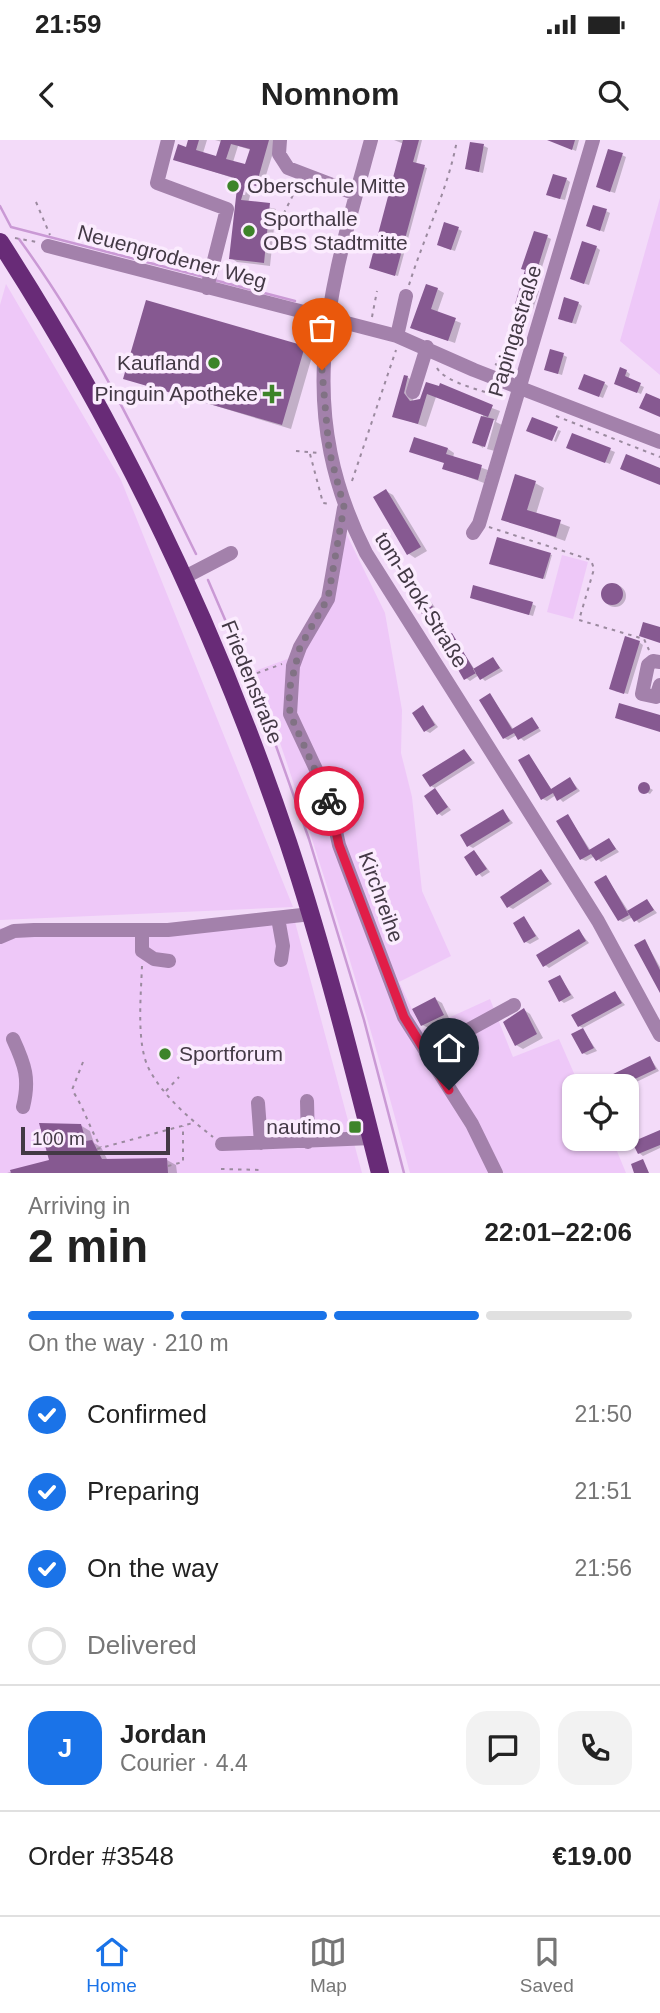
<!DOCTYPE html>
<meta charset="utf-8">
<style>
:root{--surface:#fff;--page:#f2f2f2;--text:#222;--muted:#767676;--line:#e0e0e0;--accent:#1a73e8}
body{margin:0;font-family:Helvetica,sans-serif;background:var(--page);color:var(--text);height:100vh;display:flex;flex-direction:column;font-size:26px;white-space:nowrap}
*{box-sizing:border-box;margin:0}
p{font-size:23px;color:var(--muted)}
.icon{flex:none;width:38px;height:38px;fill:none;stroke:currentColor;stroke-width:2;stroke-linecap:round;stroke-linejoin:round}
.map{position:relative;height:1033px;overflow:hidden}
.panel{display:flex;flex-direction:column;background:var(--surface);flex:1}
.panel>*{flex:none}
.fabs{position:absolute;left:562px;top:934px;display:grid;gap:14px}
.fabs a{display:grid;place-items:center;width:77px;height:77px;border-radius:14px;background:var(--surface);box-shadow:0 2px 5px #0004;font-size:35px}
.scale{position:absolute;left:21px;bottom:18px;width:149px;box-sizing:border-box;padding-left:7px;border:4px solid #433945;border-top:0;font-size:19px;line-height:24px;white-space:nowrap;color:#433945;-webkit-text-stroke:5px #fbecfe;paint-order:stroke}
.pin{position:absolute;display:grid;place-items:center;width:60px;height:60px;color:#fff;margin:-72px -30px;border-radius:50% 50% 50% 0;rotate:-45deg;box-shadow:0 0 7px #0007}
.pin .icon{rotate:45deg}
.courier{position:absolute;display:grid;place-items:center;width:70px;height:70px;margin:-35px;border:5px solid #e11d48;border-radius:50%;background:#fff;color:#222;box-shadow:0 2px 9px #0007}
.summary em{font-style:normal;font-weight:800}
.summary div{display:flex;flex-direction:column-reverse}
.summary{display:flex;align-items:center;justify-content:space-between;height:119px;padding:0 28px}
h1{font-size:46px;font-weight:800;line-height:52px}
.bar{display:grid;grid-template-columns:repeat(4,1fr);gap:10px 7px;align-content:center;height:84px;padding:0 28px}
.bar i{height:9px;border-radius:5px;background:var(--line)}
.bar .current{background:var(--accent)}
.bar p{grid-column:span 4}
.line{display:flex;align-items:center;gap:18px;padding:0 28px;border-top:2px solid var(--line)}
.line div{flex:1}
.round{display:grid;place-items:center;flex:none;width:74px;height:74px;border-radius:21px;background:var(--page)}
ol{padding:0 28px;list-style:none}
li{display:flex;align-items:center;gap:21px;height:77px}
li p{margin-inline-start:auto}
li .icon{padding:7px;border-radius:50%;background:var(--accent);color:#fff;stroke-width:4}
li:last-child{color:var(--muted)}
li i{width:38px;height:38px;border:4px solid var(--line);border-radius:50%}
.status{display:flex;justify-content:space-between;align-items:center;height:49px;padding:0 35px;background:var(--surface);direction:ltr}
.status svg{height:19px;fill:currentColor}
header{display:flex;justify-content:space-between;align-items:center;height:91px;padding:0 28px;background:var(--surface);font-size:32px;font-weight:800}
.tab-bar{display:flex;justify-content:space-around;align-items:center;height:98px;border-top:2px solid var(--line);background:var(--surface);font-size:19px;color:var(--muted)}
.tab-bar a{display:grid;justify-items:center;gap:4px}
.tab-bar .current{color:var(--accent)}
.map>svg:first-child{display:block}
</style>
<div class="status"><b>21:59</b><svg viewBox="0 0 49 12"><path d="M0 12V9h3v3zM5 12V6h3v6zM10 12V3h3v9zM15 12V0h3v12zM26 1h20v11H26zM47 4h2v5h-2z"/></svg></div>
<header><svg class="icon" aria-label="back" viewBox="0 0 24 24"><path d="M15 5l-7 7 7 7"/></svg>Nomnom<svg class="icon" aria-label="search" viewBox="0 0 24 24"><circle cx="10" cy="10" r="6"/><path d="M15 15l6 6"/></svg></header>
<div class="map">
<svg width="660" height="1033" viewBox="0 0 660 1033">
<rect width="100%" height="100%" fill="#f3dbf9"/>
<path fill="#eec8f8" d="M660 58V235L620 201Z
M6 144 121 340 293 767 0 780V165Z
M345 391 385 473 402 570 401 613 412 657 422 751 451 816 399 842 422 890 490 859 513 917 559 899 580 947H574V999H612L626 1033H410C365 863 314 697 255 531L290 518 330 459Z
M562 415 588 422 573 479 547 472Z
M295 782 362 1033H0V788L155 796Z"/>
<path fill="#0003" fill-rule="evenodd" d="M190 0H207L203 13 217 18 222 2 215 0H277L262 48 253 45 248 63 276 69 270 126 237 122 231 118 239 40 175 19 187 9ZM238 6 251 10 246 26 233 22ZM250 35 245 55H243V46Z
M394 0H422L416 24 427 28 398 136 374 129 404 4Z
M561 0H579L576 11 559 4Z
M484 6 488 8 483 33 467 29Z
M622 15 626 17 615 53 602 49Z
M566 39 570 42 565 60 552 57Z
M606 71 610 73 604 92 594 88Z
M458 89 462 91 455 111 443 107Z
M547 97 551 99 535 149 539 151 533 169 517 163Z
M596 107 600 110 589 145 576 141Z
M437 149 444 153 437 173 461 183 455 203 412 188Z
M578 163 582 166 576 184 564 181Z
M304 208 313 213 291 289 125 238Z
M563 215 567 217 562 235 546 230Z
M626 231 630 234 628 240 644 247 641 254 620 245Z
M407 237 415 242 413 262 421 260 427 244 500 271 496 282 502 285 495 311 487 309 495 280H492L483 308 474 302 483 275 436 257 426 287 394 276Z
M604 243 608 246 603 258 584 250Z
M558 290 561 291 556 302 554 301Z
M573 295 615 312 610 324 572 309Z
M415 299 448 309 454 313 453 318 488 330 484 343 444 328 445 323Z
M535 343 544 348 536 374 570 387 565 401 503 379Z
M386 351 393 355 427 411 415 418 409 414Z
M498 399 552 415 545 439 492 424Z
M408 429 436 469 427 475 423 473Z
M604 456a11 11 0 1 1 22 0a11 11 0 1 1-22 0Z
M472 457 532 464 536 466 533 476Z
M452 495 475 530 493 519 503 531 485 541 479 535 470 541 466 538Z
M639 502 643 505 628 554 615 551Z
M490 555 514 590 532 579 541 591 524 601 517 595 508 600 504 598Z
M423 567 438 587 430 593 426 591Z
M464 611 475 623 435 648 431 646Z
M529 616 552 650 570 639 580 651 563 662 556 655 547 661 543 659Z
M643 644 653 650 650 654 640 649Z
M435 650 451 670 442 676 438 673Z
M503 671 513 683 473 708 469 706Z
M568 676 591 711 609 700 619 712 601 722 595 716 586 721 581 719Z
M475 712 490 732 482 737 466 718Z
M542 732 552 744 513 769 509 767 502 757Z
M606 737 629 772 647 761 657 773 639 783 633 777 623 782 619 780Z
M524 778 539 799 530 804 526 802Z
M579 791 589 803 549 828 545 825Z
M645 801 660 827V846Z
M560 837 574 858 564 863 560 860Z
M615 853 625 865 583 888 579 886Z
M435 859 442 863 449 878 429 888 422 885Z
M524 870 530 874 543 898 523 909 516 905Z
M583 890 597 911 587 915 583 913Z
M650 918 659 931 626 947H611Z
M80 985 90 991 94 1003 101 1007 108 1021 167 1020 176 1025 177 1033H7L52 1021Z
M660 992V1008L643 1016 639 1013Z"/>
<g fill="none" stroke-linecap="round" stroke-linejoin="round">
<path stroke="#ca99d5" stroke-width="2.5" d="M0 66 11 87 204 137
M19 99C90 196 143 306 196 414
M214 140 295 161
M208 440 245 526
M253 541 309 699 364 880 404 1033"/>
</g>
<path fill="#865991" fill-rule="evenodd" d="M188 0H199L196 10 216 16 221 0H269L256 46 246 43 241 60 270 63 264 123 229 119 238 39 173 20 178 4 186 7ZM231 4 250 9 245 24 226 19Z
M403 0H419L413 22 425 25 395 136 369 128Z
M547 0H575L572 10Z
M470 2 484 4 479 32 465 29Z
M608 9 623 13 610 52 596 47Z
M553 34 567 38 560 59 546 55Z
M593 65 607 69 600 91 586 86Z
M444 82 459 87 451 110 437 105Z
M534 91 548 95 532 146 535 147 529 168 515 164 525 130 521 129Z
M582 101 597 106 584 144 570 139Z
M426 144 438 148 431 169 456 178 448 201 410 188Z
M564 157 579 162 572 183 558 179Z
M146 160 305 206 282 285 123 239Z
M550 209 564 213 558 234 544 230Z
M620 227 627 230 625 236 641 243 637 253 614 244Z
M584 234 605 242 599 257 578 249Z
M404 235 408 236 404 253 410 261 420 259 426 242 439 246 440 243 493 265 488 277 427 254 418 284 392 277Z
M646 253 660 259V277L639 268Z
M481 276 494 279 485 307 472 303Z
M532 277 558 287 552 301 526 291Z
M572 293 611 308 605 323 566 308Z
M414 297 448 308 446 314 482 325 478 340 442 329 444 323 409 312Z
M626 314 660 328V345L620 329Z
M515 334 536 341 527 370 561 380 556 397 501 380Z
M386 349 421 407 407 415 373 357Z
M497 397 551 413 543 439 489 424Z
M408 427 433 467 422 474 397 434Z
M601 454a11 11 0 1 1 22 0a11 11 0 1 1-22 0Z
M473 445 533 462 529 475 470 458Z
M643 482 660 487V503L639 496Z
M452 493 476 533 464 540 441 500Z
M625 496 640 501 624 554 609 549Z
M493 517 500 528 480 540 473 529Z
M490 553 512 589 532 577 539 588 518 600 514 593 503 599 479 560Z
M619 563 660 575V592L615 578Z
M423 565 435 585 424 592 412 573Z
M464 609 472 620 430 647 422 635Z
M529 614 551 649 570 637 577 649 557 661 553 653 541 660 518 620Z
M638 648a6 6 0 1 1 12 0a6 6 0 1 1-12 0Z
M435 648 448 667 437 675 424 656Z
M503 669 510 681 467 707 460 695Z
M568 674 589 710 609 698 616 709 596 721 591 714 580 720 556 681Z
M474 710 487 729 476 736 464 717Z
M541 729 549 741 507 768 500 757Z
M606 735 629 775 618 781 594 742Z
M647 759 654 770 634 782 627 771Z
M524 776 536 796 524 803 513 783Z
M579 789 586 801 543 827 536 815Z
M645 799 660 830V853L634 805Z
M560 835 571 855 559 862 548 841Z
M615 851 622 863 578 887 571 875Z
M435 857 444 875 421 886 412 869Z
M524 868 537 894 515 906 503 882Z
M583 888 594 908 582 914 571 894Z
M650 916 656 929 618 947H609L605 938Z
M39 983 81 984 86 1001 92 1000 102 1019 167 1018 168 1033H11L10 1030 49 1020Z
M660 990V1005L638 1014 632 1002Z
M643 1019 649 1033H634L631 1024Z"/>
<g fill="none" stroke-linecap="round" stroke-linejoin="round">
<path stroke="#9b8a9f" stroke-width="2" stroke-dasharray="3.5 5" stroke-linecap="butt" d="M36 62 50 95
M270 78 281 79 298 45
M15 98 37 102
M409 145C424 96 448 50 457 0
M372 177 377 151
M495 224 513 231
M437 228C445 243 488 252 504 258
M556 276 660 317
M296 311 318 313
M310 314 323 363 331 364
M352 341 396 210
M489 387 591 420 594 429 579 480 644 499 649 510
M241 539 282 524
M142 826C141 855 136 904 149 929 163 956 190 979 213 997
M83 922 72 950C85 969 89 988 101 1007
M166 951 179 937
M97 1009 193 983
M168 1026 183 1022V986
M221 1029 262 1030"/>
<path stroke="#a381ab" stroke-width="14" d="M168 0 157 43 227 69 207 148
M280 0 279 14 288 28 356 54
M371 0C330 150 291 264 366 413L598 781 660 895
M48 106 397 196 474 230 660 302
M397 196 406 156
M413 252 427 207
M344 368 328 459 300 507 293 526 290 574 328 655 339 705 404 877 472 984 496 1033
M473 393 479 384 593 0
M183 438 231 413
M660 522 653 521 648 525 642 554 656 557 660 545
M278 778 283 806 281 820
M142 790V811L154 819 169 821
M0 797 14 791 34 790H168L311 774
M13 899C25 925 30 939 23 967
M426 913 514 865
M307 961 308 1002
M258 963 261 1003
M222 1004 372 998"/>
<path stroke="#682b77" stroke-width="18" d="M0 102C121 289 217 491 288 702 324 811 352 922 380 1033"/>
</g>
<g fill="none" stroke-linecap="round" stroke-linejoin="round">
<path stroke="#817284" stroke-width="7" stroke-dasharray="0 12.6" d="M322 230 329 310 344 367 328 458 300 507 289 551 290 574 329 661"/>
<path stroke="#e11d48" stroke-width="9" d="M329 661 339 705 404 877 449 950"/>
</g>
<g fill="#3d8429" stroke="#fbecfe" stroke-width="2.5">
<circle cx="233" cy="46" r="7"/>
<circle cx="249" cy="91" r="7"/>
<circle cx="214" cy="223" r="7"/>
<path d="M268.5 243.5h7v7h7v7h-7v7h-7v-7h-7v-7h7z"/>
<circle cx="165" cy="914" r="7"/>
<rect x="348" y="980" width="14" height="14" rx="3.5"/>
</g>
<g text-anchor="middle" stroke-width="7" stroke-linejoin="round" paint-order="stroke">
<g font-size="21" fill="#433945" stroke="#fbecfe" text-anchor="start">
<text x="247" y="53">Oberschule Mitte</text>
<text x="263" y="86">Sporthalle<tspan x="263" dy="24">OBS Stadtmitte</tspan></text>
<text x="200" y="230" text-anchor="end">Kaufland</text>
<text x="258" y="261" text-anchor="end">Pinguin Apotheke</text>
<text x="179" y="921">Sportforum</text>
<text x="341" y="994" text-anchor="end">nautimo</text>
</g>
<g font-size="21" fill="#433945" stroke="#fbecfe">
<text transform="translate(172 117) rotate(15)" y="7">Neuengrodener Weg</text>
<text transform="translate(515 191) rotate(-73)" y="7">Papingastraße</text>
<text transform="translate(421 460) rotate(58)" y="7">tom-Brok-Straße</text>
<text transform="translate(252 542) rotate(68)" y="7">Friedenstraße</text>
<text transform="translate(381 757) rotate(70)" y="7">Kirchreihe</text>
</g>
</g>
</svg>
<div class="fabs">
<a><svg class="icon" aria-label="locate" viewBox="0 0 24 24"><circle cx="12" cy="12" r="6"/><path d="M12 2v4M12 18v4M2 12h4M18 12h4"/></svg></a>
</div>
<div class="scale">100 m</div>
<div class="pin" style="left:322px;top:230px;background:#ea580c"><svg class="icon" aria-label="bag" viewBox="0 0 24 24"><path d="M5 8h14l-1 12H6zM9 8a3 3 0 0 1 6 0"/></svg></div>
<div class="pin" style="left:449px;top:950px;background:#1f2937"><svg class="icon" aria-label="home" viewBox="0 0 24 24"><path d="M3 11l9-7 9 7M6 9v11h12V9"/></svg></div>
<div class="courier" style="left:329px;top:661px"><svg class="icon" aria-label="bike" viewBox="0 0 24 24"><circle cx="6" cy="16" r="4"/><circle cx="18" cy="16" r="4"/><path d="M6 16l4-8h5l3 8M10 8l3 8H6M13 5h3"/></svg></div>
</div>
<section class="panel">
<div class="summary"><div><h1>2 min</h1><p>Arriving in</p></div><em>22:01–22:06</em></div>
<div class="bar"><i class="current"></i><i class="current"></i><i class="current"></i><i></i><p>On the way · 210 m</p></div>
<ol>
<li><svg class="icon" aria-label="check" viewBox="0 0 24 24"><path d="M5 12l5 5 9-10"/></svg>Confirmed<p>21:50</p></li>
<li><svg class="icon" aria-label="check" viewBox="0 0 24 24"><path d="M5 12l5 5 9-10"/></svg>Preparing<p>21:51</p></li>
<li><svg class="icon" aria-label="check" viewBox="0 0 24 24"><path d="M5 12l5 5 9-10"/></svg>On the way<p>21:56</p></li>
<li><i></i>Delivered</li>
</ol>
<div class="line" style="height:126px"><b class="round" style="background:var(--accent);color:#fff">J</b><div><b>Jordan</b><p>Courier · 4.4</p></div><a class="round"><svg class="icon" aria-label="chat" viewBox="0 0 24 24"><path d="M4 5h16v11H9l-5 4z"/></svg></a><a class="round"><svg class="icon" aria-label="phone" viewBox="0 0 24 24"><path d="M5 4h4l2 5-3 2q2 4 5 5l2-3 5 2v4C11 20 4 13 5 4z"/></svg></a></div>
<div class="line" style="height:91px"><div>Order #3548</div><b>€19.00</b></div>
</section>
<nav class="tab-bar">
<a class="current"><svg class="icon" aria-label="home" viewBox="0 0 24 24"><path d="M3 11l9-7 9 7M6 9v11h12V9"/></svg>Home</a>
<a><svg class="icon" aria-label="map" viewBox="0 0 24 24"><path d="M3 6l6-2 6 2 6-2v14l-6 2-6-2-6 2zM9 4v14M15 6v14"/></svg>Map</a>
<a><svg class="icon" aria-label="saved" viewBox="0 0 24 24"><path d="M7 4h10v16l-5-4-5 4z"/></svg>Saved</a>
</nav>
